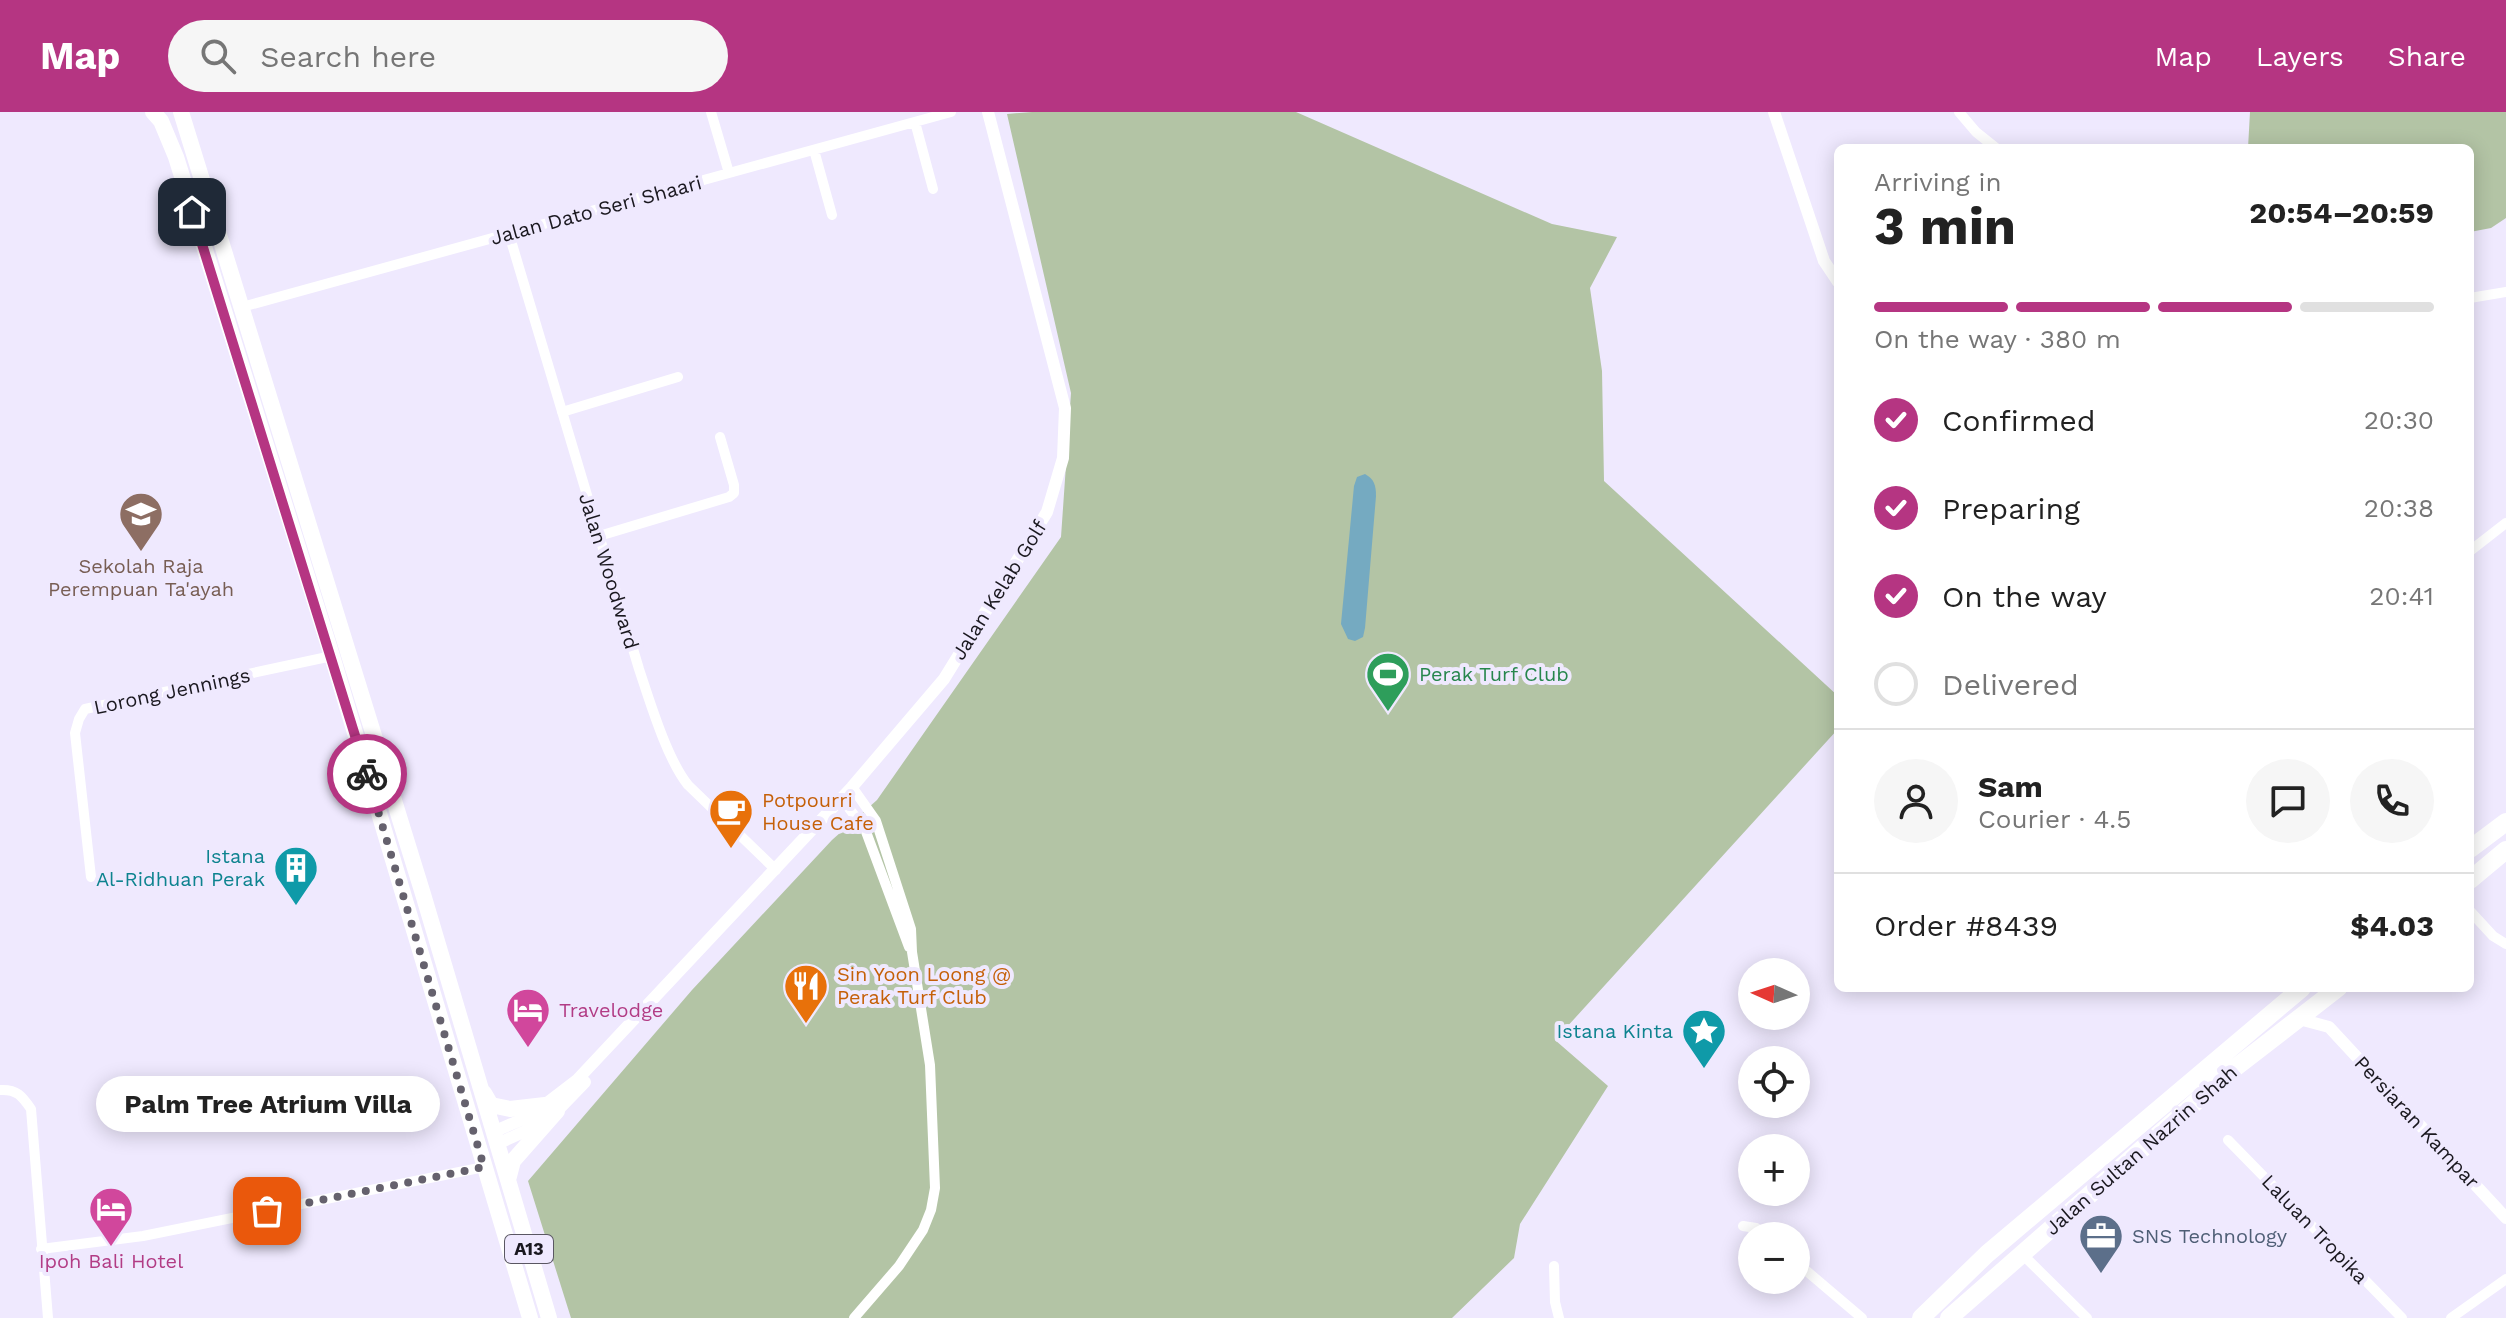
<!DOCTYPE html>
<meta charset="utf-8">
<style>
:root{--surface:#fff;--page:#f6f6f6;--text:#222;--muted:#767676;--line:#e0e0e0;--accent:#b53582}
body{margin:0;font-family:"Work Sans",sans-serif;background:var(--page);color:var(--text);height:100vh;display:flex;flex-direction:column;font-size:30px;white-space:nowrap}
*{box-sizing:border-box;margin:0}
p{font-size:26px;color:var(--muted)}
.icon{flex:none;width:44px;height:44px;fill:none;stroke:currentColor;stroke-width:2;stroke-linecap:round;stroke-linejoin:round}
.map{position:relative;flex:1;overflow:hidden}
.panel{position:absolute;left:1834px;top:32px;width:640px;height:848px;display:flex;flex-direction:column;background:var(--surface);border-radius:12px;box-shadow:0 4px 20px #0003}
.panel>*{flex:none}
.needle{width:52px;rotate:273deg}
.fabs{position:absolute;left:1738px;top:846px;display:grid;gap:16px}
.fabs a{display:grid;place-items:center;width:72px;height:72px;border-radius:50%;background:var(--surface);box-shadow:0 4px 20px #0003;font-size:40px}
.pin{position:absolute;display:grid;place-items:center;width:68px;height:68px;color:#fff;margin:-34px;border-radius:16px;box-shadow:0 4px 12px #0006}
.courier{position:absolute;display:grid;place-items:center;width:80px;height:80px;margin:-40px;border:6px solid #b53582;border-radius:50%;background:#fff;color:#222;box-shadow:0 2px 10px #0007}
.bubble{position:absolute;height:56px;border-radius:28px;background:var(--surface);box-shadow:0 4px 20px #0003;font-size:26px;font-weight:700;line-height:56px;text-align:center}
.summary em{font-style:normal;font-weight:700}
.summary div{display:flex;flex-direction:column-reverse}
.summary{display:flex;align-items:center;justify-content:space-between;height:136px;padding:0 40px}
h1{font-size:52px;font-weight:700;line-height:60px}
.bar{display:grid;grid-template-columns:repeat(4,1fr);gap:12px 8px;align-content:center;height:96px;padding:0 40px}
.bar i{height:10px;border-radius:6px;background:var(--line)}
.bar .on{background:var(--accent)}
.bar p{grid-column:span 4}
.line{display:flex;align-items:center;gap:20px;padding:0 40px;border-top:2px solid var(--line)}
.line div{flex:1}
.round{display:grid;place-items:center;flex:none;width:84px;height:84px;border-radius:42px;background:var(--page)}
ol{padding:0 40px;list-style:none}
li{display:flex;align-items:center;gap:24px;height:88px}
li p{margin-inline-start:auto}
li .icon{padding:8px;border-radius:50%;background:var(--accent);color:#fff;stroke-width:4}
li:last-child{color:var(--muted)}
li i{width:44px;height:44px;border:4px solid var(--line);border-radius:50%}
header{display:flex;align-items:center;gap:48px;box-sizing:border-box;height:112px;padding:0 40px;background:var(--accent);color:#fff}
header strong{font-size:38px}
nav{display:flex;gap:44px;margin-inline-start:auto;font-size:28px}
.search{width:560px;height:72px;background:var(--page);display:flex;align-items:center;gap:20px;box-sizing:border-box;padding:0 28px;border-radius:44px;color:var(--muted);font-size:30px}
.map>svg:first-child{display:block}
</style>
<header>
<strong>Map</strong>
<div class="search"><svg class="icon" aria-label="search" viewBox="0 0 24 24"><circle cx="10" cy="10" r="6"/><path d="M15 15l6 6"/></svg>Search here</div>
<nav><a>Map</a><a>Layers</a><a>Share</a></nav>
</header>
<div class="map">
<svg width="2506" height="1206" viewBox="0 0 2506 1206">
<rect width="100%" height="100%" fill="#efe9fe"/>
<path fill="#b3c4a5" d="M1032 0H1296L1552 112 1617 125 1590 176 1602 259 1604 369 1838 584V617L1555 928 1608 974 1520 1112 1514 1146 1452 1206H571L528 1069 692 878 832 728 877 688 1061 425 1071 281 1007 2Z
M2250 0H2506V106L2491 116 2470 120V36H2248Z"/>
<path fill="#75aac1" d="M1365 362C1374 367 1376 373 1376 384L1365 516 1363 525 1355 529 1348 527 1341 512 1354 374 1357 365Z"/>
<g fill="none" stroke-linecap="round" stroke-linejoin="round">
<path stroke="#fff" stroke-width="10" d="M711 0 729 61
M1959 0 1976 20 1996 36
M915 10 933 77
M814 38 832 103
M509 122 639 557C650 590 667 647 688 673L776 758
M2470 186 2506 180
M242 195 951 0
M562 300 678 265
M599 424 729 385 734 381V373L720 325
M2470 439 2506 411
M852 675 876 709 911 817 912 840 930 953 935 1076 931 1098 923 1118 899 1154 854 1206
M841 686 865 717 909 835
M91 765 75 621 79 607 85 597 332 544
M2470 799 2493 824 2506 832
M0 978C17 977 22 984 31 997L48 1206
M2228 1028 2402 1206
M1743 1114 1756 1116 1766 1124
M41 1137 143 1124 484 1055
M2021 1141 2087 1206
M1796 1150 1862 1206
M1554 1154 1555 1190 1559 1206
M2451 1206 2506 1167"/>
<path stroke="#fff" stroke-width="12" d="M1774 0 1824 149 1838 170
M2299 907 2329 915 2506 1106
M493 1020 530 1004 577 968 852 675 944 567 1047 400 1063 346 1065 296 988 0
M497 1032 530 1017 557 999 585 970"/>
<path stroke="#fff" stroke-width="16" d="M153 0 161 9 176 45 332 544 530 1206
M181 0 423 782 549 1206
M484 981 491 993 510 997 545 993
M508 1068 513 1049 557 999"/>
<path stroke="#fff" stroke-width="18" d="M2470 737 2506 710
M2470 768 2506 738
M1921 1206 1987 1142 2302 876
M1949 1206 2231 959 2338 876"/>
</g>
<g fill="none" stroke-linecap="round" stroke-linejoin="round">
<path stroke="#65616d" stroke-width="8" stroke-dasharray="0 14.4" d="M267 1099 484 1055 367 662"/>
<path stroke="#b53582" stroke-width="10" d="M192 100 367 662"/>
</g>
<defs>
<g id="school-pin" transform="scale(2.3)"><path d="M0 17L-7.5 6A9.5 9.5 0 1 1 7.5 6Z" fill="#8d6e63" stroke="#efe9fe"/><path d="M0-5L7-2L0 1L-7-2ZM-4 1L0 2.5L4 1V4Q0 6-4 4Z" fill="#fff"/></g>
<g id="stadium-pin" transform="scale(2.3)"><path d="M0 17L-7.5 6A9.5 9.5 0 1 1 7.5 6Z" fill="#2e9e5b" stroke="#efe9fe"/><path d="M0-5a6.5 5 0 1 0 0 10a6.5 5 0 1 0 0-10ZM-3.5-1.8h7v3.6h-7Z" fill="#fff"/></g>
<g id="cafe-pin" transform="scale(2.3)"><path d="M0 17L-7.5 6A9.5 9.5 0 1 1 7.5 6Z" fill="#e8710a" stroke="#efe9fe"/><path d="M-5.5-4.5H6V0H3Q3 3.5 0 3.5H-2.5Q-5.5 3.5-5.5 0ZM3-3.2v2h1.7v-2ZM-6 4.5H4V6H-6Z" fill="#fff"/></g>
<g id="building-pin" transform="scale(2.3)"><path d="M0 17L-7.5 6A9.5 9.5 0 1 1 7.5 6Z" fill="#0f9aa8" stroke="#efe9fe"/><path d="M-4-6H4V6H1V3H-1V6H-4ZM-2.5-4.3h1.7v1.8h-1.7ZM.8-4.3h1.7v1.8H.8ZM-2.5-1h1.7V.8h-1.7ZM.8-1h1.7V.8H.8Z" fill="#fff"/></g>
<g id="restaurant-pin" transform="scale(2.3)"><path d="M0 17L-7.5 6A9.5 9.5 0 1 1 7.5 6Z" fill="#e8710a" stroke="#efe9fe"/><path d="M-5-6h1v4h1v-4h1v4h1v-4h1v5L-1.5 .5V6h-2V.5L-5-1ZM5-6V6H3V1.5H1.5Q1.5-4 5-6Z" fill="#fff"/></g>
<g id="hotel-pin" transform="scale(2.3)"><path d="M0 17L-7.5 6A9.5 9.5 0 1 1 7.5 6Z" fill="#d1479c" stroke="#efe9fe"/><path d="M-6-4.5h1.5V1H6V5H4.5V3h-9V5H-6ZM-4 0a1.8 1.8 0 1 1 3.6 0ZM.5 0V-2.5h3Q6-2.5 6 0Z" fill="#fff"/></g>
<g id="sight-pin" transform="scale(2.3)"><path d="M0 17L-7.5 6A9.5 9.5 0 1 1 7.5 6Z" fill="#0f9aa8" stroke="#efe9fe"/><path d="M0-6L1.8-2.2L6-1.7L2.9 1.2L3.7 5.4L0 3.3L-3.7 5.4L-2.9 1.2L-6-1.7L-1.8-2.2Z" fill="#fff"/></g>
<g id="office-pin" transform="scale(2.3)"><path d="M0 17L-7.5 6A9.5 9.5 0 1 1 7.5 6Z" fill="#5c6f8a" stroke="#efe9fe"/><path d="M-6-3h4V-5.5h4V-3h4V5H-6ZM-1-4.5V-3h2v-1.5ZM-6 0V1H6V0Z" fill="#fff"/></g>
</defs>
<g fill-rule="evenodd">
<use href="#school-pin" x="141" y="402"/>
<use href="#stadium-pin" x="1388" y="562"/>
<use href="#cafe-pin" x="731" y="699"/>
<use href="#building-pin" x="296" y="756"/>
<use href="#restaurant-pin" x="806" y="874"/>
<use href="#hotel-pin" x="528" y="898"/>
<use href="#sight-pin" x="1704" y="919"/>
<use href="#hotel-pin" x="111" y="1097"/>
<use href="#office-pin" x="2101" y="1124"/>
</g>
<g text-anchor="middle" stroke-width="8" stroke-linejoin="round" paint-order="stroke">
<rect fill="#efe9fe" stroke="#5a5762" stroke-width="2" x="505" y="1123" width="48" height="28" rx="6"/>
<g font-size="18" font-weight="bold" fill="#1a181f">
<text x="529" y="1143">A13</text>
</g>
<g font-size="20" fill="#1a181f" stroke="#efe9fe">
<text transform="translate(596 98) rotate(-15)" y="7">Jalan Dato Seri Shaari</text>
<text transform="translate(609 459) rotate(73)" y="7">Jalan Woodward</text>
<text transform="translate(999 478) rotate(-58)" y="7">Jalan Kelab Golf</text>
<text transform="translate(172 579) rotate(-12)" y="7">Lorong Jennings</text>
<text transform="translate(2417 1010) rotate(47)" y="7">Persiaran Kampar</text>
<text transform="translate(2141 1038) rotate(-41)" y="7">Jalan Sultan Nazrin Shah</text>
<text transform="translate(2315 1117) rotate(46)" y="7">Laluan Tropika</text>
</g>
<g font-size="20" fill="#785e54" stroke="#efe9fe">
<text x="141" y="461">Sekolah Raja<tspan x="141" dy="23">Perempuan Ta'ayah</tspan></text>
</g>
<g font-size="20" fill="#27864d" stroke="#efe9fe" text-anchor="start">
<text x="1419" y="569">Perak Turf Club</text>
</g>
<g font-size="20" fill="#c56008" stroke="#efe9fe" text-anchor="start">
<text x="762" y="695">Potpourri<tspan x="762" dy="23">House Cafe</tspan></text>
<text x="837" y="869">Sin Yoon Loong @<tspan x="837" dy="23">Perak Turf Club</tspan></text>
</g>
<g font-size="20" fill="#0d838f" stroke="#efe9fe" text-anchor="end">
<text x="265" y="751">Istana<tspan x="265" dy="23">Al-Ridhuan Perak</tspan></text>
<text x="1673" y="926">Istana Kinta</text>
</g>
<g font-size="20" fill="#b23c85" stroke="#efe9fe" text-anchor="start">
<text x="559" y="905">Travelodge</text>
<text x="111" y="1156" text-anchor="middle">Ipoh Bali Hotel</text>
</g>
<g font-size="20" fill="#4e5e75" stroke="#efe9fe" text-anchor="start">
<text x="2132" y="1131">SNS Technology</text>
</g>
</g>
</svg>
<div class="fabs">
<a><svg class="needle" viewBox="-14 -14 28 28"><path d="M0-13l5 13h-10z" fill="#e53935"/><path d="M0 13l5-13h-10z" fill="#767676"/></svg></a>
<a><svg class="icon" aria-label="locate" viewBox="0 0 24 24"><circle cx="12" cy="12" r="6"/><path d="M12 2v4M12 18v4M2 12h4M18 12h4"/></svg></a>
<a>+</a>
<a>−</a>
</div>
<div class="pin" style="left:267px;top:1099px;background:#ea580c"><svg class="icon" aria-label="bag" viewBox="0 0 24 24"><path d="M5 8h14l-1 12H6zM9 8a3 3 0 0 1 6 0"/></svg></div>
<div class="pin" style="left:192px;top:100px;background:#1f2937"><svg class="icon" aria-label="home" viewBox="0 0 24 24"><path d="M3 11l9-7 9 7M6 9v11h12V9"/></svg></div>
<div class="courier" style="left:367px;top:662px"><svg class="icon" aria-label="bike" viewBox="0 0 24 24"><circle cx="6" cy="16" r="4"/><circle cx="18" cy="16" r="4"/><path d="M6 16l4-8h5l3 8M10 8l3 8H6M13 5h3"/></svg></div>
<div class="bubble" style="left:96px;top:964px;width:344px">Palm Tree Atrium Villa</div>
<section class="panel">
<div class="summary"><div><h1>3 min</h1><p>Arriving in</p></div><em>20:54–20:59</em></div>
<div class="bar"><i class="on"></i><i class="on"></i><i class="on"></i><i></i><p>On the way · 380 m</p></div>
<ol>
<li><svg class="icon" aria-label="check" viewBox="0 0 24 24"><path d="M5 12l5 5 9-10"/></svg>Confirmed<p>20:30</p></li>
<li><svg class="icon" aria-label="check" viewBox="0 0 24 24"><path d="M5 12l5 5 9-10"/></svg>Preparing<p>20:38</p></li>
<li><svg class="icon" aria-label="check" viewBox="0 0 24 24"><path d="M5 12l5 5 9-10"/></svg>On the way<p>20:41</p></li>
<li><i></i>Delivered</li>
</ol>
<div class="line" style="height:144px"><a class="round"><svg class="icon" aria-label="person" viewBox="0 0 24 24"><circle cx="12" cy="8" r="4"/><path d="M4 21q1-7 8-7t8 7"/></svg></a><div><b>Sam</b><p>Courier · 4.5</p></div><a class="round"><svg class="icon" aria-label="chat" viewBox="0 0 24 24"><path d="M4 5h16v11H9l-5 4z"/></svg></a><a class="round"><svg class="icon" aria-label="phone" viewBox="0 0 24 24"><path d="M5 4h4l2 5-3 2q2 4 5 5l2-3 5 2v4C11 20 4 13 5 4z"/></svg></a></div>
<div class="line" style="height:104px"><div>Order #8439</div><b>$4.03</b></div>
</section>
</div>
